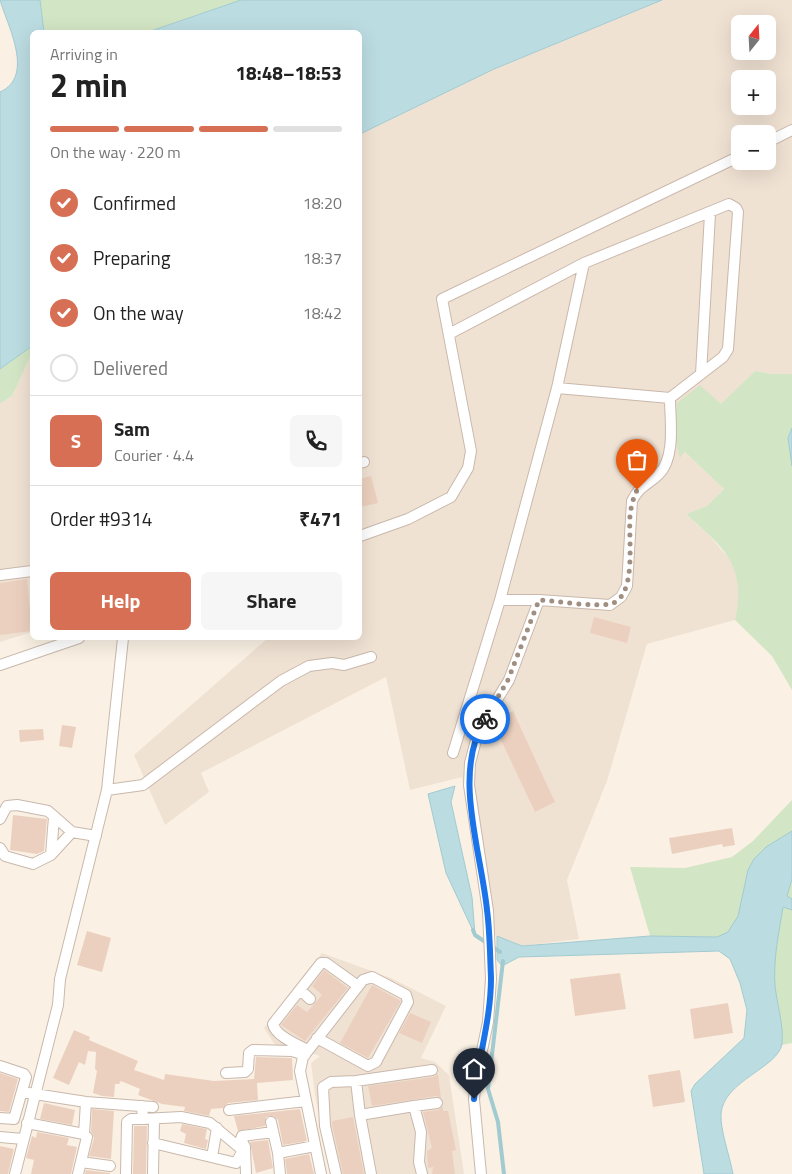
<!DOCTYPE html>
<meta charset="utf-8">
<style>
:root{--surface:#fff;--page:#f6f6f6;--text:#222;--muted:#767676;--line:#e0e0e0;--accent:#d76f55}
body{margin:0;font-family:"Titillium Web",sans-serif;background:var(--page);color:var(--text);height:100vh;display:flex;flex-direction:column;font-size:19px;white-space:nowrap}
*{box-sizing:border-box;margin:0}
p{font-size:16px;color:var(--muted)}
.icon{flex:none;width:28px;height:28px;fill:none;stroke:currentColor;stroke-width:2;stroke-linecap:round;stroke-linejoin:round}
.map{position:relative;flex:1;overflow:hidden}
.drawer{position:absolute;left:30px;top:30px;width:332px;height:610px;display:flex;flex-direction:column;background:var(--surface);border-radius:8px;box-shadow:0 5px 20px #0002}
.drawer>*{flex:none}
.needle{width:32px;rotate:18deg}
.tools{position:absolute;left:731px;top:15px;display:grid;gap:10px}
.tools a{display:grid;place-items:center;width:45px;height:45px;border-radius:8px;background:var(--surface);box-shadow:0 5px 20px #0002;font-size:25px}
.pin{position:absolute;display:grid;place-items:center;width:42px;height:42px;color:#fff;margin:-51px -21px;border-radius:50% 50% 50% 0;rotate:-45deg;box-shadow:0 0 5px #0007}
.pin .icon{rotate:45deg}
.courier{position:absolute;display:grid;place-items:center;width:50px;height:50px;margin:-25px;border:4px solid #1a73e8;border-radius:50%;background:#fff;color:#222;box-shadow:0 1px 6px #0007}
.head em{font-style:normal;font-weight:700}
.head div{display:flex;flex-direction:column-reverse}
.head{display:flex;align-items:center;justify-content:space-between;height:85px;padding:0 20px}
h1{font-size:32px;font-weight:700;line-height:38px}
.bar{display:grid;grid-template-columns:repeat(4,1fr);gap:8px 5px;align-content:center;height:60px;padding:0 20px}
.bar i{height:6px;border-radius:4px;background:var(--line)}
.bar .selected{background:var(--accent)}
.bar p{grid-column:span 4}
.line{display:flex;align-items:center;gap:12px;padding:0 20px;border-top:1px solid var(--line)}
.line div{flex:1}
.round{display:grid;place-items:center;flex:none;width:52px;height:52px;border-radius:8px;background:var(--page)}
ol{padding:0 20px;list-style:none}
li{display:flex;align-items:center;gap:15px;height:55px}
li p{margin-inline-start:auto}
li .icon{padding:5px;border-radius:50%;background:var(--accent);color:#fff;stroke-width:4}
li:last-child{color:var(--muted)}
li i{width:28px;height:28px;border:2px solid var(--line);border-radius:50%}
.action{display:flex;gap:10px;margin-top:auto;padding:10px 20px}
.action a{flex:1;height:58px;border-radius:8px;background:var(--accent);color:#fff;font-size:20px;font-weight:700;line-height:58px;text-align:center}
.action a+a{background:var(--page);color:var(--text)}
.map>svg:first-child{display:block}
</style>
<div class="map">
<svg width="792" height="1174" viewBox="0 0 792 1174">
<rect width="100%" height="100%" fill="#faf1e4"/>
<path fill="#f0e2d3" fill-rule="evenodd" d="M662 0H792V374H772L755 371 721 405 681 458 685 452 724 489 707 506 686 514 708 534 733 563 739 585 738 604 735 620 647 644 607 781 567 880 579 939 522 946 485 931 462 777 410 790 386 677 201 773 209 792 165 825 134 755 268 638H360V134L494 69ZM740 24H768V51H740ZM740 79H768V106H740ZM740 134H768V161H740Z
M32 353V632L0 642V404L12 396Z
M322 953 391 978 446 1006 421 1058 435 1062 449 1075 464 1174H331L315 1095 311 1063 320 1056 292 1047 275 1045 264 1028Z"/>
<path fill="#d2e5c4" d="M40 0H241L148 32H44Z
M32 346V353L12 396 0 404V369Z
M755 371 772 374H792V690L772 656 735 620C747 565 724 548 686 514L707 506 724 489 685 452 680 458 674 434 677 403 700 385 721 404Z
M792 800V1043L782 1045 778 1003 740 983 730 959 719 951 716 937 650 936 630 867 685 868 732 857 753 841Z"/>
<path fill="#bbdce1" stroke="#a2cbd1" d="M0 0H40L44 32H32V346L0 369V92C35 76 8 27 0 0Z
M241 0H662L494 69 360 134V32H148Z
M792 428V466L788 438Z
M455 786 451 802 472 897 475 935 446 873 428 794Z
M792 831V879L787 896 792 899V910L783 907C779 932 773 960 775 986 777 1004 784 1026 782 1044 778 1068 723 1081 721 1114 720 1130 730 1157 733 1174H704L691 1091 695 1084 744 1038 747 1010 740 983 730 959 719 951 519 957 502 966 497 960V936L522 946 650 936 717 937 728 932 738 916 748 870 754 859 766 847Z"/>
<g fill="none" stroke-linecap="round" stroke-linejoin="round">
<path stroke="#a2cbd1" stroke-width="4" d="M473 930 475 935 500 952
M503 961 488 1089 498 1122 504 1174"/>
</g>
<path fill="#ecd0bf" d="M371 476 378 503 360 507V479Z
M27 579 32 631 0 635V583Z
M594 617 631 627 627 643 590 633Z
M513 711 555 802 535 812 492 721Z
M62 725 76 727 72 748 59 746Z
M43 729 44 740 20 742 19 730Z
M13 815 47 819 44 851 37 854 10 850Z
M732 828 735 845 723 847 722 844 672 854 669 838Z
M87 931 111 938 102 972 77 965Z
M324 970 348 988 305 1041 281 1025 297 1005 307 1012 315 1003 322 995 312 986Z
M620 973 626 1009 575 1016 570 979Z
M372 985 401 1001 368 1058 340 1043Z
M728 1003 733 1033 694 1039 690 1009Z
M410 1013 431 1022 422 1043 399 1033Z
M74 1030 90 1037 89 1040 138 1061 134 1070 164 1080 165 1074 214 1081 254 1079 256 1057 292 1058 293 1080 257 1083 258 1100 228 1103 223 1108 211 1109 209 1116 184 1111 185 1107 162 1104 138 1095 140 1089 121 1081 119 1084H115L114 1097 102 1096 93 1093 97 1071 95 1069 96 1052 88 1051 85 1065 79 1062 69 1085 53 1078Z
M680 1070 685 1102 653 1107 648 1075Z
M0 1073 18 1079 9 1112 0 1111Z
M438 1074 441 1098 436 1096 372 1106 368 1086 433 1077Z
M44 1103 75 1110 72 1125 40 1119Z
M443 1107V1111H448L456 1150 452 1151 455 1174H432L433 1167 428 1168 427 1151 432 1148 423 1112 438 1110Z
M92 1109 114 1111 111 1159 89 1156 94 1138 91 1131Z
M300 1109 307 1141 283 1145 278 1120 273 1116 266 1117 265 1126 238 1131 234 1116Z
M353 1117 364 1174H343L332 1125V1121Z
M182 1124 207 1129 205 1139 208 1140 206 1149 184 1143 186 1134 180 1131Z
M134 1126H147L146 1174H133Z
M37 1132 69 1138 67 1145 77 1147 71 1174H31L34 1160 26 1158 32 1136 36 1138Z
M268 1140 273 1168 256 1173 250 1142Z
M0 1146 14 1149 8 1174H0Z
M309 1154 314 1174H287L285 1159Z
M86 1170 110 1173V1174H85Z"/>
<g fill="none" stroke-linecap="round" stroke-linejoin="round">
<g stroke="#c9b8ac" stroke-width="12">
<path id="minor" d="M768 142 792 130
M449 334 584 263 729 204 736 208 738 212 728 349 723 357 670 398C670 420 676 457 659 474 648 485 639 486 632 501L627 586 621 597 610 605 539 600 509 680 479 729 470 763 469 785 488 911 491 979 488 1022 476 1079 474 1099 481 1174
M701 374 710 214
M557 388 670 398
M360 463 364 462
M360 536 408 519 451 497 468 468 471 451 442 299 740 156
M0 575 32 571
M539 600H500L557 388 584 263
M0 665 79 638
M453 753 500 600
M107 790 143 785 281 681 309 666 332 663 344 665 371 657
M0 819 7 806 17 805 48 811 72 832 96 836
M0 848 5 856 33 864 51 855 72 832
M51 855 54 817
M300 990 310 999
M317 1038 368 1066 376 1062 408 1002 406 995 372 977 363 980 303 1057 300 1071 321 1174
M308 1050C298 1045 275 1036 273 1024L321 963H326L358 986
M0 1066 24 1074 26 1077 14 1119 0 1118
M226 1073 245 1072 248 1069 249 1053 253 1050 292 1051 305 1055
M356 1081 360 1115 371 1174
M22 1092 86 1102 153 1107
M142 1106 143 1119 181 1117 210 1123 240 1148 242 1152 236 1163 153 1143
M414 1106 437 1103
M229 1110 306 1101
M360 1115 414 1106 421 1132 419 1162 422 1174
M271 1122 278 1153 315 1146
M27 1123 84 1134 86 1102
M0 1137 23 1139
M278 1153 280 1174
M212 1157 217 1128
M81 1162 110 1166
M15 1174 58 1005 60 979 107 790 123 638
M78 1174 87 1137 84 1134
M126 1174 127 1122 131 1119H143
M153 1174 154 1119
M246 1174 245 1147 241 1139 242 1136 273 1132
M336 1174 325 1126 323 1087 331 1082 356 1081 432 1070"/>
</g>
<use href="#minor" stroke="#fff" stroke-width="10"/>
</g>
<g fill="none" stroke-linecap="round" stroke-linejoin="round">
<path stroke="#a08e81" stroke-width="5" stroke-dasharray="0 9" d="M485 719 508 680 539 600C558 601 591 607 609 604 638 600 628 537 630 516 631 506 633 499 637 490"/>
<path stroke="#1a73e8" stroke-width="6" d="M474 1099C478 1058 491 1020 491 978 490 956 490 932 487 910 481 850 452 774 485 719"/>
</g>
</svg>
<div class="tools">
<a><svg class="needle" viewBox="-14 -14 28 28"><path d="M0-13l5 13h-10z" fill="#e53935"/><path d="M0 13l5-13h-10z" fill="#767676"/></svg></a>
<a>+</a>
<a>−</a>
</div>
<div class="pin" style="left:637px;top:490px;background:#ea580c"><svg class="icon" aria-label="bag" viewBox="0 0 24 24"><path d="M5 8h14l-1 12H6zM9 8a3 3 0 0 1 6 0"/></svg></div>
<div class="pin" style="left:474px;top:1099px;background:#1f2937"><svg class="icon" aria-label="home" viewBox="0 0 24 24"><path d="M3 11l9-7 9 7M6 9v11h12V9"/></svg></div>
<div class="courier" style="left:485px;top:719px"><svg class="icon" aria-label="bike" viewBox="0 0 24 24"><circle cx="6" cy="16" r="4"/><circle cx="18" cy="16" r="4"/><path d="M6 16l4-8h5l3 8M10 8l3 8H6M13 5h3"/></svg></div>
<section class="drawer">
<div class="head"><div><h1>2 min</h1><p>Arriving in</p></div><em>18:48–18:53</em></div>
<div class="bar"><i class="selected"></i><i class="selected"></i><i class="selected"></i><i></i><p>On the way · 220 m</p></div>
<ol>
<li><svg class="icon" aria-label="check" viewBox="0 0 24 24"><path d="M5 12l5 5 9-10"/></svg>Confirmed<p>18:20</p></li>
<li><svg class="icon" aria-label="check" viewBox="0 0 24 24"><path d="M5 12l5 5 9-10"/></svg>Preparing<p>18:37</p></li>
<li><svg class="icon" aria-label="check" viewBox="0 0 24 24"><path d="M5 12l5 5 9-10"/></svg>On the way<p>18:42</p></li>
<li><i></i>Delivered</li>
</ol>
<div class="line" style="height:90px"><b class="round" style="background:var(--accent);color:#fff">S</b><div><b>Sam</b><p>Courier · 4.4</p></div><a class="round"><svg class="icon" aria-label="phone" viewBox="0 0 24 24"><path d="M5 4h4l2 5-3 2q2 4 5 5l2-3 5 2v4C11 20 4 13 5 4z"/></svg></a></div>
<div class="line" style="height:65px"><div>Order #9314</div><b>₹471</b></div>
<div class="action"><a>Help</a><a>Share</a></div>
</section>
</div>
